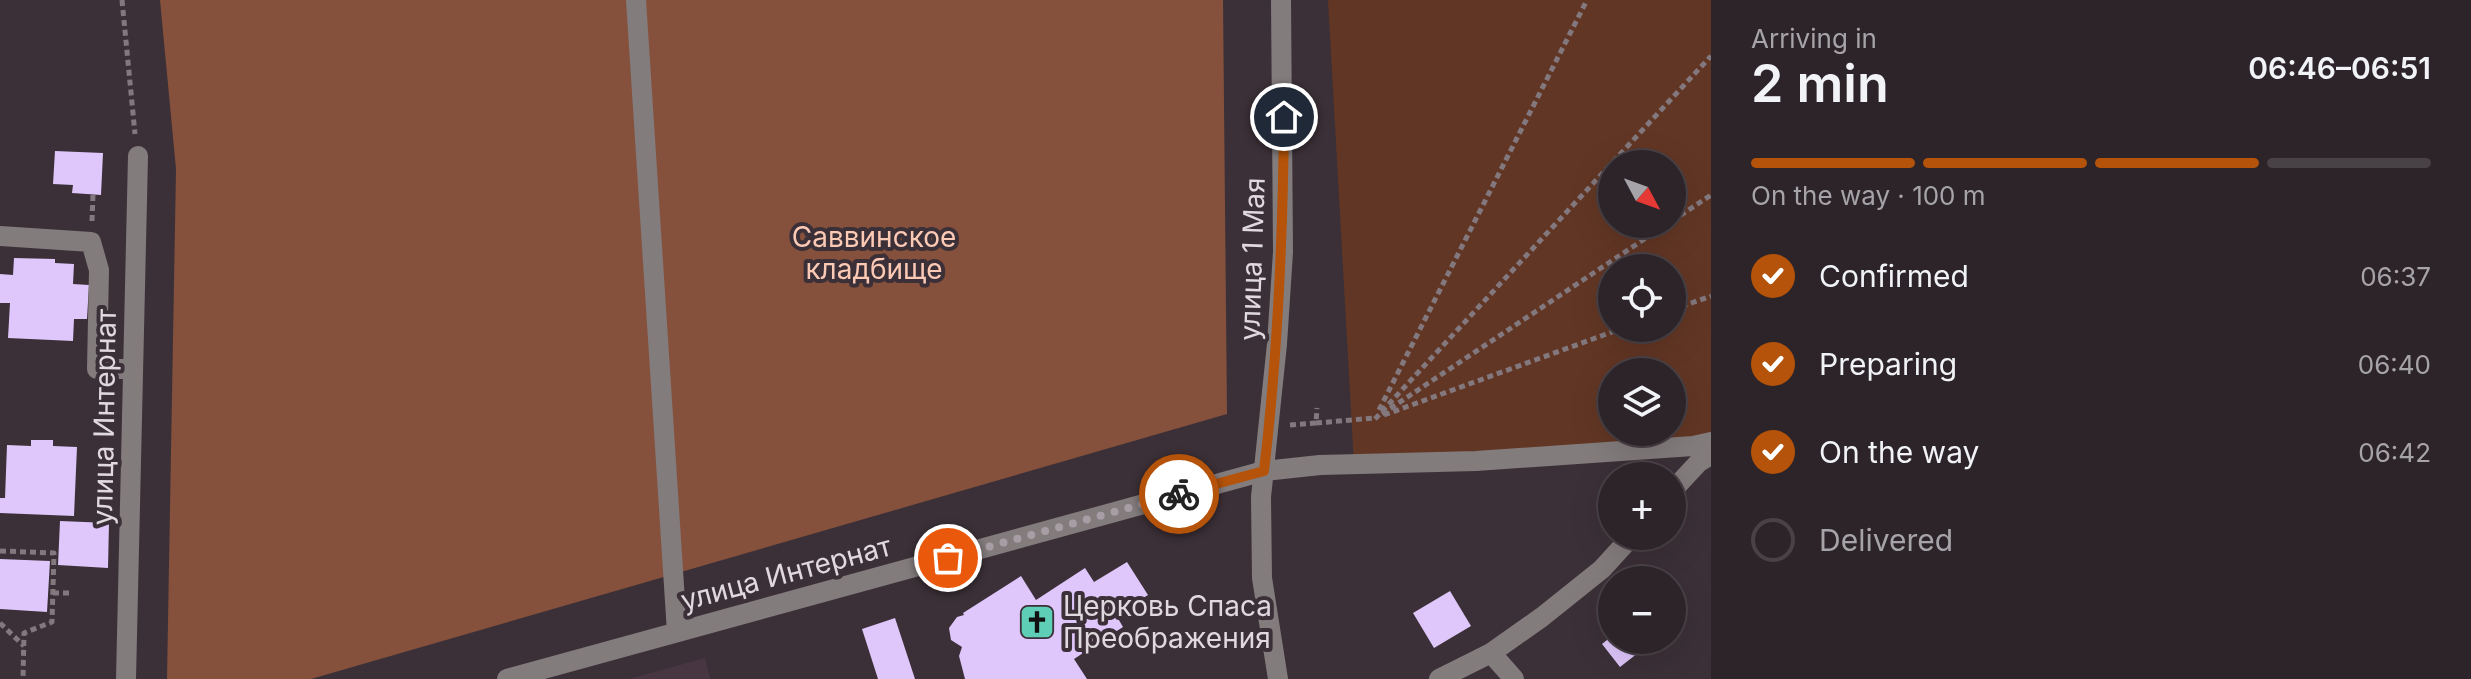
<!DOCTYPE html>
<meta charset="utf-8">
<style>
:root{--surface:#2c2429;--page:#383035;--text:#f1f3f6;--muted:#a6a4a8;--line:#484146;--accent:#b45309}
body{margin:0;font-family:Inter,sans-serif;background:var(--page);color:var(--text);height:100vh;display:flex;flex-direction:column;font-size:30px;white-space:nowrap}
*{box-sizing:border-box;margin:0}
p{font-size:26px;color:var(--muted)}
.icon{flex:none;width:44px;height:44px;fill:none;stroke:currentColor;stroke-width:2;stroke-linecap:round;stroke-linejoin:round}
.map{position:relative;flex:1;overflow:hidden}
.side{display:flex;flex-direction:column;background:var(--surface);width:760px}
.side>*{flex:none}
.needle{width:52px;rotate:131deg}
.controls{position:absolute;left:1598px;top:150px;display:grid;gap:16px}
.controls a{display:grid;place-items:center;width:88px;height:88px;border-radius:50%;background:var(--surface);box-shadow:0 8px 32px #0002,0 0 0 2px var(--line);font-size:40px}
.pin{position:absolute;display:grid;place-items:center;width:68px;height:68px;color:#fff;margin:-34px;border:4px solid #fff;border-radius:50%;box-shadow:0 2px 8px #0007}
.courier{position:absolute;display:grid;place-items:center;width:80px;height:80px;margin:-40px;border:6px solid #b45309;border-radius:50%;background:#fff;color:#222;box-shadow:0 2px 10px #0007}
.head em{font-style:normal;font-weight:600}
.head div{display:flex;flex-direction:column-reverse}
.head{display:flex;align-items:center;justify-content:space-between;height:136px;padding:0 40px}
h1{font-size:52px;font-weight:600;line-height:60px}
.bar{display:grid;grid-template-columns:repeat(4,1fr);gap:12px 8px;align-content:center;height:96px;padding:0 40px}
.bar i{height:10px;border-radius:6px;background:var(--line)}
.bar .active{background:var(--accent)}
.bar p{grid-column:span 4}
ol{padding:0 40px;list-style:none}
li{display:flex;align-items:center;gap:24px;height:88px}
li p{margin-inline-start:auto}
li .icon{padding:8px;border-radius:50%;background:var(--accent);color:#fff;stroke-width:4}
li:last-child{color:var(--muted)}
li i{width:44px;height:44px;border:4px solid var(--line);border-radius:50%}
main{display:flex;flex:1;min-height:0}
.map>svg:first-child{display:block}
</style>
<main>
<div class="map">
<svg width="1711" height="679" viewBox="0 0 1711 679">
<rect width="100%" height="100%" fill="#3b3037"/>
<path fill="#483742" d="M705 658 710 679H629Z"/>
<path fill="#623624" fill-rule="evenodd" d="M1328 0H1711V442L1354 464ZM1612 164H1672V224H1612ZM1612 268H1672V328H1612ZM1612 372H1672V432H1612Z"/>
<path fill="#85513c" d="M160 0H1223L1227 414 311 679H167L176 169Z"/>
<path fill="#dfc6fb" d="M55 151 103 153 101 195 72 193 73 185 53 184Z
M14 258 55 259V263L74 264 73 284 89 285 87 319H74L73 341 8 338 10 303H0V274L13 275Z
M31 440H53V446L77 447 74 516 0 513V498H5L7 445 31 446Z
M60 521 109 523 108 568 58 565Z
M0 559 50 561 47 612 0 609Z
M1127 562 1148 595 1116 615 1123 627 1074 659 1087 679H965L959 656 962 647 951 640 949 628 957 617 964 615 963 613 1021 576 1036 600 1085 568 1094 582Z
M1450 591 1471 626 1434 648 1413 613Z
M895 618 915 679H878L862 629Z
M1612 636V640H1628L1638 653 1620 667 1602 644Z"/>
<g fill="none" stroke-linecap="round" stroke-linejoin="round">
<path stroke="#82787e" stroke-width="5" stroke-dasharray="6 4" stroke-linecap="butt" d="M122 0 135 134
M92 221 93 194
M1672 221 1711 195
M1672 310 1711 296
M1379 410 1587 0
M1382 414 1667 224
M1384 415 1623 328
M1375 419 1711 56
M1316 423 1375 418
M1290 425 1316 423 1317 408
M0 551 54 553 52 622 24 633 23 679
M53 593H69
M0 623 24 646"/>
<path stroke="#837c7d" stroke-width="20" d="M636 0 677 632
M0 236 91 242 99 270 97 369H133
M1672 491 1699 462 1711 455
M1491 653 1514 679
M126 679 138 156
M507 679 1264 471 1320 465 1476 461 1693 446 1711 442
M1278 679 1262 578 1261 497 1277 344 1283 252 1281 0
M1439 679 1491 653 1542 617 1602 569 1632 536"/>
</g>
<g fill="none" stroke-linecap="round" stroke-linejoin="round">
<path stroke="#a69ea4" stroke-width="8" stroke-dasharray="0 14.4" d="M948 558 1179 494"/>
<path stroke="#b45309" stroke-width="10" d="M1179 494 1264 471C1278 353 1283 236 1284 117"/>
</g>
<defs>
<g id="church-square" transform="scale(1.8)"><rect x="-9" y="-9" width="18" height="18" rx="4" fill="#5eceb7" stroke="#3b3037"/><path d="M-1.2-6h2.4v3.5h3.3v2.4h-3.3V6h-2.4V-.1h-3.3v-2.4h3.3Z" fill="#111"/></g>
</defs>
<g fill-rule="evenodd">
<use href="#church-square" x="1037" y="622"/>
</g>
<g text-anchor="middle" stroke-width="8" stroke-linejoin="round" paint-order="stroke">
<g font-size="28" fill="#fcc9b5" stroke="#3b3037">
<text x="874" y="247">Саввинское<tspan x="874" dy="32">кладбище</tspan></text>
</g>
<g font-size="28" fill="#e0d9de" stroke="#3b3037">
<text transform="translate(1252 259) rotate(-88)" y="10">улица 1 Мая</text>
<text transform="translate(104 417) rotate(-89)" y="10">улица Интернат</text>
<text transform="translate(786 573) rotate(-15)" y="10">улица Интернат</text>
</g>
<g font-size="28" fill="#e0d9de" stroke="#3b3037" text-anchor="start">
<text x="1063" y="616">Церковь Спаса<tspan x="1063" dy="32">Преображения</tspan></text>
</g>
</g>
</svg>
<div class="controls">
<a><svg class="needle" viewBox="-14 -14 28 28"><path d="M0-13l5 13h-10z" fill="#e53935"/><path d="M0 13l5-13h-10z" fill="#a6a4a8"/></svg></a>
<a><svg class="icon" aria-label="locate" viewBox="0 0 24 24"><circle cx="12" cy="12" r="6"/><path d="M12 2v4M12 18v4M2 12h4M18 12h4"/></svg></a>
<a><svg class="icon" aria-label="layers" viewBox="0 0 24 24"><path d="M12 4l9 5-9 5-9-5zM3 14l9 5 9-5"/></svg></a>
<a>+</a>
<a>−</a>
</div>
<div class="pin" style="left:948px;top:558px;background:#ea580c"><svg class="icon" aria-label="bag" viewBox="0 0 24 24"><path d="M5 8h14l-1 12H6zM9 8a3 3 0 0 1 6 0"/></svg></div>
<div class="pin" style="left:1284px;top:117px;background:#1f2937"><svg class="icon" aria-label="home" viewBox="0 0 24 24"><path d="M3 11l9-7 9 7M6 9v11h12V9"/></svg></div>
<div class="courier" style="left:1179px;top:494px"><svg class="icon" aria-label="bike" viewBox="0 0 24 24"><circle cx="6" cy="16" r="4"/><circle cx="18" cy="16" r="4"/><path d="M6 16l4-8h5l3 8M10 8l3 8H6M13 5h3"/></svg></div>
</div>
<section class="side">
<div class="head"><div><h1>2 min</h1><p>Arriving in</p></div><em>06:46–06:51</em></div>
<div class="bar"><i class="active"></i><i class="active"></i><i class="active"></i><i></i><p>On the way · 100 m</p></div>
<ol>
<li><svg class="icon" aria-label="check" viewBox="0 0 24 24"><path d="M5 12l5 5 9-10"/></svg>Confirmed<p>06:37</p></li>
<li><svg class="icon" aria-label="check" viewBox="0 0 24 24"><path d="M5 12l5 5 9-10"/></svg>Preparing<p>06:40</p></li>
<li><svg class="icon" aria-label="check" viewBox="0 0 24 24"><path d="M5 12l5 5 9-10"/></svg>On the way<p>06:42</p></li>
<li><i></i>Delivered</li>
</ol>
</section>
</main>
